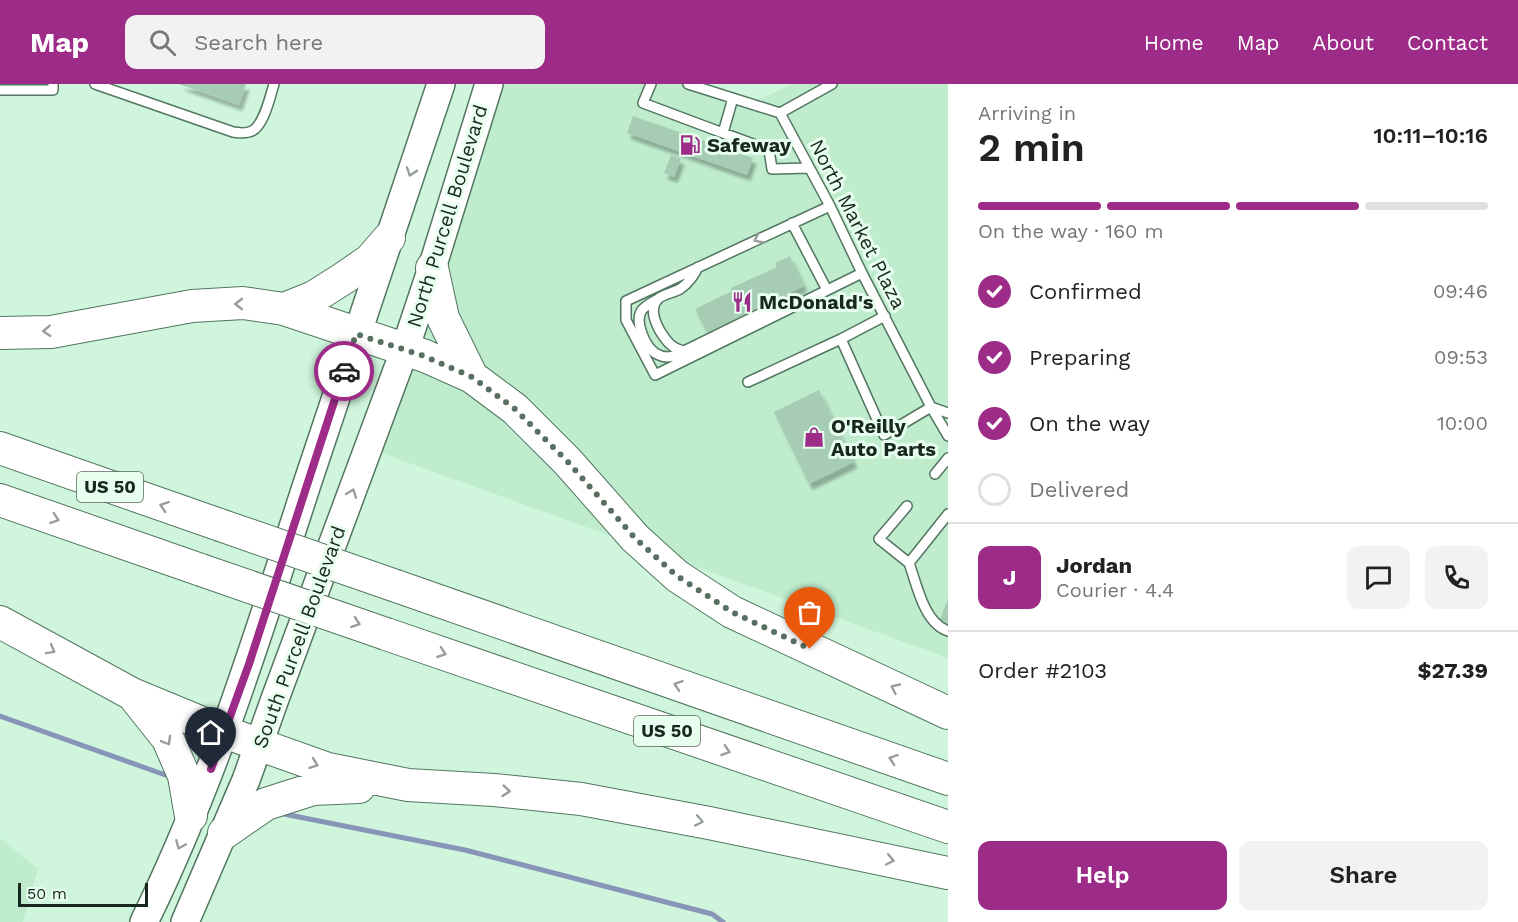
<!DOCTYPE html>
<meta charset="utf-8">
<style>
:root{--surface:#fff;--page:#f2f2f2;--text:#222;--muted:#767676;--line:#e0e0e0;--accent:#9d2b88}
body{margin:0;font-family:"Work Sans",sans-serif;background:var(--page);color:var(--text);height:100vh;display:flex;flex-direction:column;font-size:22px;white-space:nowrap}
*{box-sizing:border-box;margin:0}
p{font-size:20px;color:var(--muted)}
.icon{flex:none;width:33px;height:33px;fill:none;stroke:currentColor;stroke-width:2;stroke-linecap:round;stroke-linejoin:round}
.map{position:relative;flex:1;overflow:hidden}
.panel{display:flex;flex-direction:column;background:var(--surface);width:570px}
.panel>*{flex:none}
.scale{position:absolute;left:18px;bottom:15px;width:130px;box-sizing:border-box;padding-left:6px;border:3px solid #19281f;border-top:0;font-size:16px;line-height:21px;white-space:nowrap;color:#19281f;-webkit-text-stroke:4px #e8ffef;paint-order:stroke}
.pin{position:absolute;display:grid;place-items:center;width:51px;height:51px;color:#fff;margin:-62px -26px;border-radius:50% 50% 50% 0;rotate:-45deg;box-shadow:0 0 6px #0007}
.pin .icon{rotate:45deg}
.courier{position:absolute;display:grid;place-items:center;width:60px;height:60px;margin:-30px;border:4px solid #9d2b88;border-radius:50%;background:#fff;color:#222;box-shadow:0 2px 8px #0007}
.head em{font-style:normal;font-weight:600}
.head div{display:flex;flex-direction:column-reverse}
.head{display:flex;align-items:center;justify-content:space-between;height:102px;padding:0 30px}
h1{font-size:39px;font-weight:600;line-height:45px}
.bar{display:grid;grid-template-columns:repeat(4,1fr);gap:9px 6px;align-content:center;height:72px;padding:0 30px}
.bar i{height:8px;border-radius:4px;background:var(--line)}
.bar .current{background:var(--accent)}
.bar p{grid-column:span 4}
.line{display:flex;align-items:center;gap:15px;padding:0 30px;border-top:2px solid var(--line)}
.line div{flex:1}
.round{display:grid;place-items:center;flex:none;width:63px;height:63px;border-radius:12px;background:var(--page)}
ol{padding:0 30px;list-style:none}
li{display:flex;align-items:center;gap:18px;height:66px}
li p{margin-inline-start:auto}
li .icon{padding:6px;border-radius:50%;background:var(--accent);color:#fff;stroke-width:4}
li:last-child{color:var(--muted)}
li i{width:33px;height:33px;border:3px solid var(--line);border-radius:50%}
.action{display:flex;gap:12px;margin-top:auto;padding:12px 30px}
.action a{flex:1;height:69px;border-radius:12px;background:var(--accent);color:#fff;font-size:24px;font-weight:600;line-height:69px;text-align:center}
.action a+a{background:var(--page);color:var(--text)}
header{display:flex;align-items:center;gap:36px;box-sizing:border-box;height:84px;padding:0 30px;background:var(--accent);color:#fff}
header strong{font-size:28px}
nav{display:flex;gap:33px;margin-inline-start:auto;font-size:21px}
.search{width:420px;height:54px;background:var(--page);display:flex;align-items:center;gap:15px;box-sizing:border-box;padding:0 21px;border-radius:12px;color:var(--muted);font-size:22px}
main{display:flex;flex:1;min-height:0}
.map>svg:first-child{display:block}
</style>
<header>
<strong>Map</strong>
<div class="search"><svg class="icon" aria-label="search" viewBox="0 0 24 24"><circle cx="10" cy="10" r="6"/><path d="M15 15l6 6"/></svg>Search here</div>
<nav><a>Home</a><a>Map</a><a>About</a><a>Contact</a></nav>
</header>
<main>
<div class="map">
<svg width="948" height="838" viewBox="0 0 948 838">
<defs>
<filter id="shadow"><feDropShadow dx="3.5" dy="6" stdDeviation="1.5" flood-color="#0004"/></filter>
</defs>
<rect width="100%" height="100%" fill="#cff6dc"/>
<path fill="#beeccd" d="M489 0H699L755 17 793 0H948V574L362 362Z
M0 754 38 785 23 838H0Z"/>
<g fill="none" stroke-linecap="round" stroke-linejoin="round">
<path stroke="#8994b9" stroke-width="5" d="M0 632 171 693
M279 729 465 766 712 830 723 838"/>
</g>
<path fill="#a6ccb3" filter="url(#shadow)" d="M179 0H246L239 21Z
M633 32 753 74 747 91 627 49Z
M671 71 681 75 674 93 664 89Z
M790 172 804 202 789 209 790 211 708 250 695 225 732 207 731 204 777 183 775 179Z
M819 306 854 378 809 400 774 328Z
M948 514V541L939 538Z"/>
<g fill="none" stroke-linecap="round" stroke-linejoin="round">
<g stroke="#537660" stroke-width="12">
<path id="service" d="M95 0 233 48C239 49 246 50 252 47 264 41 270 13 274 0
M651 0 643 19 723 49 733 14
M688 0 780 29 830 122 862 189 931 323 948 352
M0 6H53V0
M780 29 832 0
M723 49 769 66 772 85 809 84
M830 122 626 217V236L655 291 862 189
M792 139 827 206
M658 215C652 218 646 221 642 226 634 237 645 262 655 269 663 274 671 274 678 270L782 219 789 218H802
M841 255 884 351 931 323 948 329
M685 267C672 265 667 258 660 247 655 238 649 224 658 215 663 210 673 209 680 205 689 199 693 192 698 183
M748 298 841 255 885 232
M935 390 948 374
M907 422 879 455 909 479 948 430
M909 479C917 501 924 539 948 547"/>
</g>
<g stroke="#537660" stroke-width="30">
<path id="secondary" d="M144 838C213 698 259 548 307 400 351 267 397 134 441 0
M185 838 246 696 276 612 405 265 432 184 489 0"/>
</g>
<g stroke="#537660" stroke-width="34">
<path id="trunk" d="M432 184 443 234 472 293
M284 225 314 213 344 194 370 176 389 154
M0 249 51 248 192 222 243 219 284 225 425 272 472 293 515 325 568 378 635 454 677 492 732 528 948 629
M0 364 220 441
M0 416 201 486
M396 502 948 695
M0 538 132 610 224 648 328 685 408 701 494 706 581 715 709 739 948 789
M386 550 948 743
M133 611 168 655 184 692 191 732
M224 749 266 720 313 705 359 703"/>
</g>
<use href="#service" stroke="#fff" stroke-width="9"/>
<use href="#secondary" stroke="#fff" stroke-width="27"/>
<use href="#trunk" stroke="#fff" stroke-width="32"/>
<g stroke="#537660" stroke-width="34" stroke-linecap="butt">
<path id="trunk-bridge" d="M220 441 396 502
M201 486 386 550"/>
</g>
<use href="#trunk-bridge" stroke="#fff" stroke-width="32"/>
</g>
<defs><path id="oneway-chevron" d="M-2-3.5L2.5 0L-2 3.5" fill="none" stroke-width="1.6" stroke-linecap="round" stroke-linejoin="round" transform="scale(1.5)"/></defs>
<g stroke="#989e9a">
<use href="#oneway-chevron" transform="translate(411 88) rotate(109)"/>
<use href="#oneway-chevron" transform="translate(758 155) rotate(155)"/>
<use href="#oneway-chevron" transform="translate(239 220) rotate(-180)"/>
<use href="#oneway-chevron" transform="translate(47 247) rotate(176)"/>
<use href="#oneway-chevron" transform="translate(352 409) rotate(-70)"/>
<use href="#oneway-chevron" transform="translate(164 422) rotate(-161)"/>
<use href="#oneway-chevron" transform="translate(55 435) rotate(19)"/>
<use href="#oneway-chevron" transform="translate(356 539) rotate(19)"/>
<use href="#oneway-chevron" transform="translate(51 566) rotate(29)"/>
<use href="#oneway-chevron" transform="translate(442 569) rotate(19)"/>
<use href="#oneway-chevron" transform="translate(678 601) rotate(-161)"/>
<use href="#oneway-chevron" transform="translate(895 604) rotate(-155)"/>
<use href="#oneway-chevron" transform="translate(167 657) rotate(60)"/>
<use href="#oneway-chevron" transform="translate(726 667) rotate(19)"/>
<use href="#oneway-chevron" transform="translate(893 675) rotate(-161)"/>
<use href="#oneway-chevron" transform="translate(314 680) rotate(20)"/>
<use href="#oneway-chevron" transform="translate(506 707) rotate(6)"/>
<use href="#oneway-chevron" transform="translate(699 737) rotate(11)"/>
<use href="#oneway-chevron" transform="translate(180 761) rotate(113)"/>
<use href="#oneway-chevron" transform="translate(890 776) rotate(12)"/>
</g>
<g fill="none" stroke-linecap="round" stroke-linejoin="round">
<path stroke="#597061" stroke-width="6" stroke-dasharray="0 10.8" d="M344 287 356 250 424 272 472 293 515 325 568 378 635 454 677 492 732 528 810 565"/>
<path stroke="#9d2b88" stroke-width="8" d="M211 685 249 580 344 287"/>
</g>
<defs>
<g id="fuel-bare" transform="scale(1.62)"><path d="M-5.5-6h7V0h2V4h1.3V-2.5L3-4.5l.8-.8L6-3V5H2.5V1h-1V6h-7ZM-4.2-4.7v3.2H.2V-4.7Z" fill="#9d2b88" stroke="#e8ffef" stroke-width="2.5" paint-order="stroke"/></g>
<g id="restaurant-bare" transform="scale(1.62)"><path d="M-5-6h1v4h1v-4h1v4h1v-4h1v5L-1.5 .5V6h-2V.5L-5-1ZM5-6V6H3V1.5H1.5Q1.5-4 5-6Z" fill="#9d2b88" stroke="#e8ffef" stroke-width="2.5" paint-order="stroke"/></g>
<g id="shop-bare" transform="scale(1.62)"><path d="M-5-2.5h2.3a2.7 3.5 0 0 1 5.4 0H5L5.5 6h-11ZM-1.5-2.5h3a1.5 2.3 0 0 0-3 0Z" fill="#9d2b88" stroke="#e8ffef" stroke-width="2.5" paint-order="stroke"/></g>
</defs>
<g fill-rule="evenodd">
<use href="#fuel-bare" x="690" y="61"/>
<use href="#restaurant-bare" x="742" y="218"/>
<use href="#shop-bare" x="814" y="353"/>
</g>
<g text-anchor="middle" stroke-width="6" stroke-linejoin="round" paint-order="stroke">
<g fill="#e8ffef" stroke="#57685d" stroke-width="1.5">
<rect x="77" y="388" width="66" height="30" rx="4.5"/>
<rect x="634" y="632" width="66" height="30" rx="4.5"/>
</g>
<g font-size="18" font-weight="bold" fill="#19281f">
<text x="110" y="409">US 50</text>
<text x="667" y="653">US 50</text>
</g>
<g font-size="20" font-weight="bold" fill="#19281f" stroke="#e8ffef" text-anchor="start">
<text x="707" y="68">Safeway</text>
<text x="759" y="225">McDonald's</text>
<text x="831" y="349">O'Reilly<tspan x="831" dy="23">Auto Parts</tspan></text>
</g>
<g font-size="20" fill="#19281f" stroke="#e8ffef">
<text transform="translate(447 132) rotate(-73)" y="7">North Purcell Boulevard</text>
<text transform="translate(858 140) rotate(63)" y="7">North Market Plaza</text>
<text transform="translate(299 553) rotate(-70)" y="7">South Purcell Boulevard</text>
</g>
</g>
</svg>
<div class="scale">50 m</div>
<div class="pin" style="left:810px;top:565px;background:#ea580c"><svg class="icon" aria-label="bag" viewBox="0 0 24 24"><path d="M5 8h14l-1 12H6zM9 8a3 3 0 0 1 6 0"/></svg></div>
<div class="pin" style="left:211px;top:685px;background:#1f2937"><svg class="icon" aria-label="home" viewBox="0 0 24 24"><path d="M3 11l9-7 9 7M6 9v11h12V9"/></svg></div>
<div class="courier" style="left:344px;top:287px"><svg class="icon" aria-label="car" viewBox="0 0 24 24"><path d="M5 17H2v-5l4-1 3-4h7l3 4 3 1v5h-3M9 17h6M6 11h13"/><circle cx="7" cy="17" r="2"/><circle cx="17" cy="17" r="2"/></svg></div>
</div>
<section class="panel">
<div class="head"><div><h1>2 min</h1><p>Arriving in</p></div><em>10:11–10:16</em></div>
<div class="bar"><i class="current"></i><i class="current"></i><i class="current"></i><i></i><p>On the way · 160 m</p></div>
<ol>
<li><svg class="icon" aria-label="check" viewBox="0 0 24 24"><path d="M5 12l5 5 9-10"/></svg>Confirmed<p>09:46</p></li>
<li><svg class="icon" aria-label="check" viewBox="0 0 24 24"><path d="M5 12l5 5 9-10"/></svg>Preparing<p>09:53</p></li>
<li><svg class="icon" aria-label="check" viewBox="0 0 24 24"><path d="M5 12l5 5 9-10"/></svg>On the way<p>10:00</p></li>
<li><i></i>Delivered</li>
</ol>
<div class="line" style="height:108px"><b class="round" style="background:var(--accent);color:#fff">J</b><div><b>Jordan</b><p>Courier · 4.4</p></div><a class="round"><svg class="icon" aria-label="chat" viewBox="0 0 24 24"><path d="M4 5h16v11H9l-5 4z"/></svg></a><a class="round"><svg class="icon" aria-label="phone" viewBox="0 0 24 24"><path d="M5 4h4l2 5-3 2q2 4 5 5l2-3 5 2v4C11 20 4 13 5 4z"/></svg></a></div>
<div class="line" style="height:78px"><div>Order #2103</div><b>$27.39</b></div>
<div class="action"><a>Help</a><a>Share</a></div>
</section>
</main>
